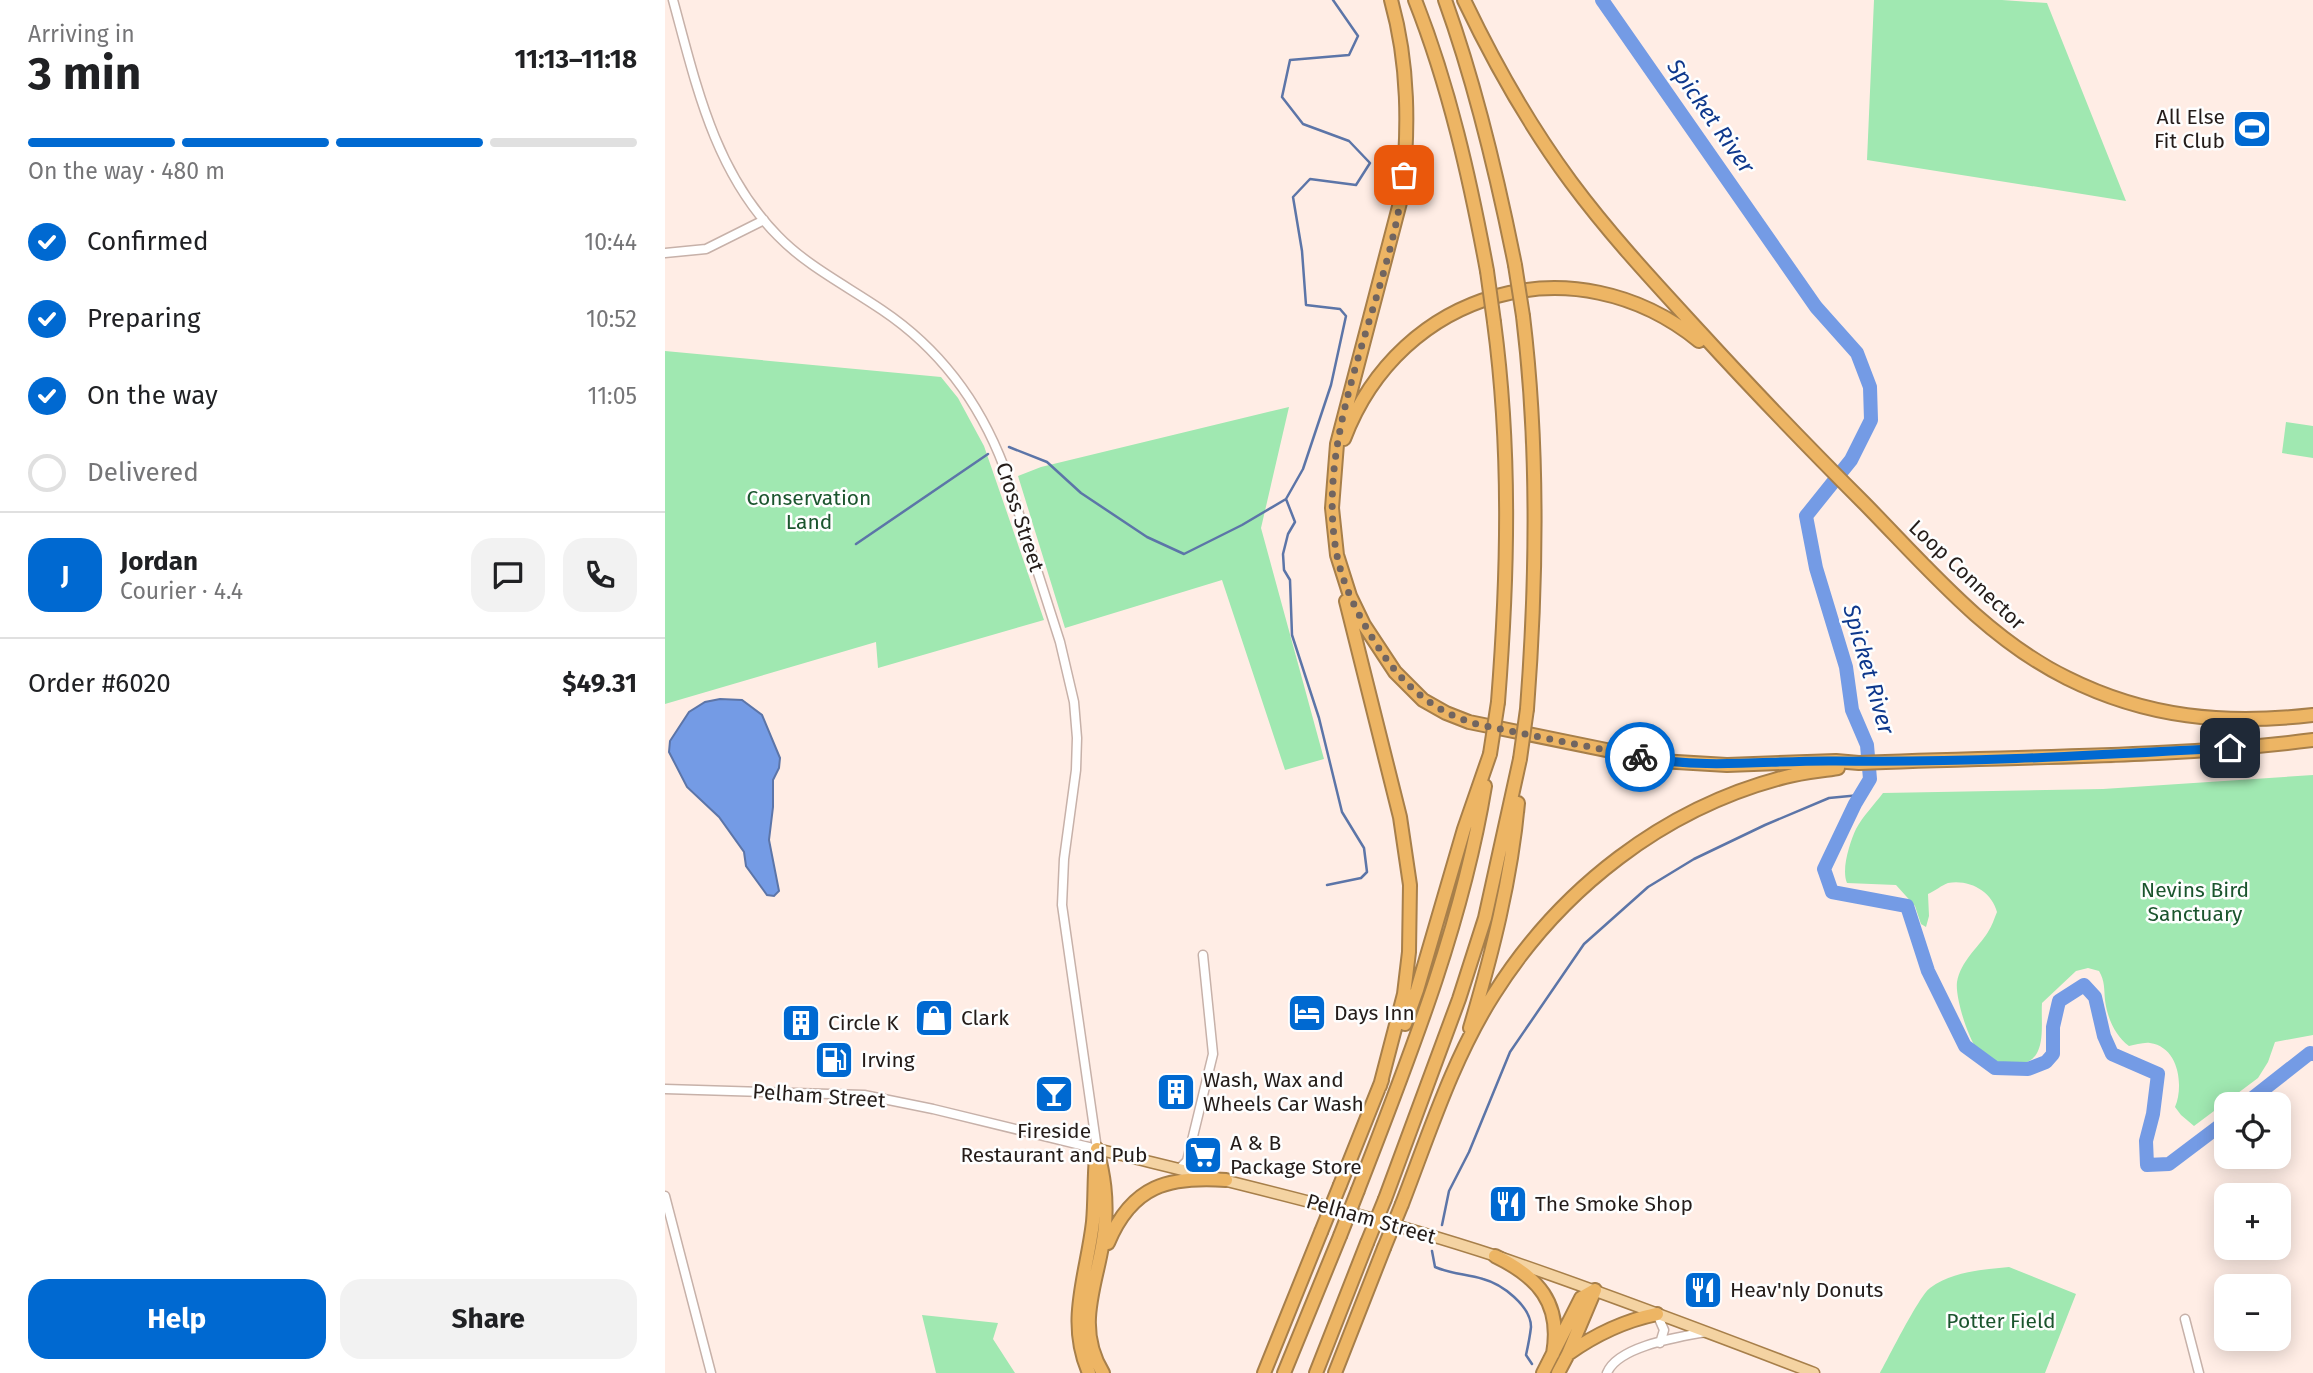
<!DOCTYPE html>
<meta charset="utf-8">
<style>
:root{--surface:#fff;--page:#f2f2f2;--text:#202124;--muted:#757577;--line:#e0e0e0;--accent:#0069d1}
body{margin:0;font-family:"Fira Sans",sans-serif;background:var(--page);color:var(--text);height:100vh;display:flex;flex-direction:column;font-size:26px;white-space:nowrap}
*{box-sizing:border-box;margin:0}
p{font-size:23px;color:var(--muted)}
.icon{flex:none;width:38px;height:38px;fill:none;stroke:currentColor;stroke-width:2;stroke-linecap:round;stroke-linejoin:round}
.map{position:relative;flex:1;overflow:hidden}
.panel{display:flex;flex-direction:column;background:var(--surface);width:665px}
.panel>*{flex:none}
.buttons{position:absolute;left:1549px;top:1092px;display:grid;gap:14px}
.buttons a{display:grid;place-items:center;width:77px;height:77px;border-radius:14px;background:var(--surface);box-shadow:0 4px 18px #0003;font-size:35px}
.pin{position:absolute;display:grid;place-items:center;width:60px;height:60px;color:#fff;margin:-30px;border-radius:14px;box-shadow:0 4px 10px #0006}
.courier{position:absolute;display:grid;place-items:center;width:70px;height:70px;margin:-35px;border:5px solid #0069d1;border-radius:50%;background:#fff;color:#222;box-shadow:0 2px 9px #0007}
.head em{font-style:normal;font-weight:700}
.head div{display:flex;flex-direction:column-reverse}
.head{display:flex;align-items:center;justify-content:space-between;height:119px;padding:0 28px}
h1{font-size:46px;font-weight:700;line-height:52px}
.bar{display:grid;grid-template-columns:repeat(4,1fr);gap:10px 7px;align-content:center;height:84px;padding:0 28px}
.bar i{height:9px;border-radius:5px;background:var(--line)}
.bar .selected{background:var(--accent)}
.bar p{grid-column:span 4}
.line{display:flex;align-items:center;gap:18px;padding:0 28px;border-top:2px solid var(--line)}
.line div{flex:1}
.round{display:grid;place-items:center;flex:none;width:74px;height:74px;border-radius:21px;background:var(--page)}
ol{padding:0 28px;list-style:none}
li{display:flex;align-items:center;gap:21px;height:77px}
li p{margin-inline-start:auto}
li .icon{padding:7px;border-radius:50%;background:var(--accent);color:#fff;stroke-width:4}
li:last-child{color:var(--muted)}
li i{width:38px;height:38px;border:4px solid var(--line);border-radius:50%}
.action{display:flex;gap:14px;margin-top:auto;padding:14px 28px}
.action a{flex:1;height:80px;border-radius:21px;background:var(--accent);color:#fff;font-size:28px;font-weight:700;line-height:80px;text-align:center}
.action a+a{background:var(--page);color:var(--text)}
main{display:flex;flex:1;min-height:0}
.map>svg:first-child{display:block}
</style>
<main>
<section class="panel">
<div class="head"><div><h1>3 min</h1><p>Arriving in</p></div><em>11:13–11:18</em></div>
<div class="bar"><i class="selected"></i><i class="selected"></i><i class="selected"></i><i></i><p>On the way · 480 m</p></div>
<ol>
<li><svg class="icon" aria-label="check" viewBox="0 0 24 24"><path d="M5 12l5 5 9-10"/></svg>Confirmed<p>10:44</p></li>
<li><svg class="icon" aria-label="check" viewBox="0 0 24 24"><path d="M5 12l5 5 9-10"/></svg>Preparing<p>10:52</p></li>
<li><svg class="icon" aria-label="check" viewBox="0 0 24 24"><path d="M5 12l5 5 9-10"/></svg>On the way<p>11:05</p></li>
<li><i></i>Delivered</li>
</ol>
<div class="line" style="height:126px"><b class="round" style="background:var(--accent);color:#fff">J</b><div><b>Jordan</b><p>Courier · 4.4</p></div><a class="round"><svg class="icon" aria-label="chat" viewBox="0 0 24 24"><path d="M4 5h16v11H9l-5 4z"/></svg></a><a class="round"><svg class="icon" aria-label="phone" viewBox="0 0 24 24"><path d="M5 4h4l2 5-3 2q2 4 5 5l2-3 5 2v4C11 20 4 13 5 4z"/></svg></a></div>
<div class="line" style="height:91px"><div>Order #6020</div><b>$49.31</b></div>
<div class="action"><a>Help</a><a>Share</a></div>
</section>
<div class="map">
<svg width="1648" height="1373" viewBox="0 0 1648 1373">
<rect width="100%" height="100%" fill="#ffede5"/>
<path fill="#a0e8b1" d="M1209 0H1337L1382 3 1461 201 1202 160Z
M0 351 276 377 293 398 319 446 379 620 213 668 211 642 0 704Z
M624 407 596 528 659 759 620 770 557 580 400 628 353 476 376 467Z
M1621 422 1648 426V458L1617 453Z
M1648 775V1035L1610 1042 1603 1062 1593 1078 1529 1126 1516 1115 1510 1107C1519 1086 1514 1047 1485 1043 1479 1042 1470 1045 1464 1046 1450 1036 1442 1017 1440 1000 1439 989 1440 981 1434 971L1423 968 1411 971 1377 1003C1376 1017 1379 1038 1373 1051 1364 1073 1324 1064 1312 1049 1303 1038 1290 997 1292 982 1296 961 1312 949 1323 932 1327 926 1329 919 1332 912 1327 892 1305 879 1283 883 1277 885 1270 891 1263 894L1264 916 1261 927 1256 924 1250 906 1231 885 1182 883C1176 869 1185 842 1191 829 1198 816 1209 805 1218 793L1438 789Z
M1344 1267 1411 1294 1380 1373H1215C1224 1357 1254 1296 1265 1288 1288 1271 1317 1270 1344 1267Z
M257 1315 333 1323 328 1339 350 1373H271Z"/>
<path fill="#749be5" stroke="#5c75a8" stroke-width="2" d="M55 699 77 700 97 715 115 758 114 768 108 780V807L104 840 114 891 109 896 102 895 81 866 79 852 54 817 22 787 4 752 5 741 24 712 40 702Z"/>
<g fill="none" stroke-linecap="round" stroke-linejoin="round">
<path stroke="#5c75a8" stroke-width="2.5" d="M344 447 382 462 416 493 482 537 519 554 577 525 621 499 638 469 666 385 681 316 675 309 641 305 637 251 628 197 645 179 691 185 705 163 684 141 638 124 617 97 625 60 684 55 693 36 668 0
M621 499 630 522 623 534 618 554 619 570 625 580 627 635 654 718 677 812 699 848 702 872 696 878 662 885
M191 544 323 454
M777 1225 784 1191 804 1152 845 1052 919 944 983 887 1029 859 1100 825 1164 798 1195 795
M767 1251 770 1267C786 1274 801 1274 818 1279 837 1284 866 1306 866 1327 865 1336 863 1346 861 1355L867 1364"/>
<path stroke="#749be5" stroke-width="14" d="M937 0 1151 307 1192 353 1205 387 1206 420 1186 460 1141 516 1151 568 1181 667 1187 710 1202 745 1205 779 1190 804 1159 869 1167 892 1242 906 1263 971 1300 1046 1330 1068 1363 1069 1381 1062 1388 1054V1027L1394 1001 1419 985 1430 997 1439 1036 1447 1054 1493 1074 1488 1114 1481 1141 1482 1165 1504 1164 1561 1121
M1580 1104 1645 1053 1648 1054"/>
<g stroke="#c7b1a9" stroke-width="11">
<path id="minor" d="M0 253 41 249 99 220
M0 1089 199 1095 268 1109 432 1149 397 905 399 859 411 770 412 738 409 702 395 642 339 467C314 401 275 349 217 310 182 286 142 266 113 236 49 171 31 84 8 0
M514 1169 522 1161 548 1054 538 955
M0 1196 46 1373
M992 1314 999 1330 995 1343
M1520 1319 1534 1373
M942 1373C953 1346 1014 1337 1041 1332"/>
</g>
<g stroke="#a77f4a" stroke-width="13">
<path id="major" d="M432 1149C566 1182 700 1213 831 1256 938 1292 1044 1333 1149 1373"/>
</g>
<g stroke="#a77f4a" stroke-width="16">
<path id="highway" d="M726 0C744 64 744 129 737 195L672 444 667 508 672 555 685 596 699 625 730 672 758 700 781 713 804 722 995 761 1062 765 1171 761 1194 763C1345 756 1498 759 1648 740
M750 0C784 86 805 179 822 271
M780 0C811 86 832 175 850 265
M799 0C829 63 864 125 906 182 946 236 991 284 1036 333 1089 391 1143 447 1199 503 1261 566 1321 638 1402 678 1482 718 1560 725 1648 715
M858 316C874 447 872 578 862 709
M829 322C846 449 843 575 833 702
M679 439C735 290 910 240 1034 341
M681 601 735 817 745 885 744 952 739 994 715 1086
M740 1024 752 990 799 829 825 754
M805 1028C827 954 846 880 853 803
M432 1149C439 1176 442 1197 440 1225 436 1278 407 1322 438 1373
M675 1185 717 1080
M693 1190C744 1058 797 926 820 786
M720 1199 794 999 820 918 855 759
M737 1204C764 1134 788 1058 829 994 895 889 999 808 1120 777 1138 772 1155 771 1173 768
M443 1243C467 1185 504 1176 561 1180
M830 1256C873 1277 897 1303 888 1354
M903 1354C931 1334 958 1321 992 1314
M424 1373C401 1321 422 1275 428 1222 430 1200 429 1178 431 1157
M599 1373 656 1232
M619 1373 675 1236
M651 1373 702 1243
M670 1373 719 1248
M878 1373 916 1298 930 1290
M893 1373 903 1354 930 1290"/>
</g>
<use href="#minor" stroke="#fff" stroke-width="8"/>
<use href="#major" stroke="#f4d3a2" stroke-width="10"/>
<use href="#highway" stroke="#edb564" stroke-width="12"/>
<g stroke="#a77f4a" stroke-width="16" stroke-linecap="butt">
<path id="highway-bridge" d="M850 265 858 316
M822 271 829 322
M825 754 833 702
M855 759 862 709
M656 1232 675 1185
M675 1236 693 1190
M702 1243 720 1199
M719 1248 737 1204"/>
</g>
<use href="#highway-bridge" stroke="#edb564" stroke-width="12"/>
</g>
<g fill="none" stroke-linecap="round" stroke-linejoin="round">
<path stroke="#716560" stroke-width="7" stroke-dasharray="0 12.6" d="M739 175C726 297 652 420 670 544 675 580 691 612 710 642 736 684 767 712 815 725L975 757"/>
<path stroke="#0069d1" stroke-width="9" d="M975 757C1043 770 1103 760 1171 761 1302 763 1434 755 1565 748"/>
</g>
<defs>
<g id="stadium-square" transform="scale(2.0125)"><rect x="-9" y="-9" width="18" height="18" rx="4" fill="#0069d1" stroke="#fefefe"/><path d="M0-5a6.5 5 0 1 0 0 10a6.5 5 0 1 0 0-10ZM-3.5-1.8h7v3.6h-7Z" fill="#fff"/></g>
<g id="hotel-square" transform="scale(2.0125)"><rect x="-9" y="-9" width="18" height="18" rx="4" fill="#0069d1" stroke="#fefefe"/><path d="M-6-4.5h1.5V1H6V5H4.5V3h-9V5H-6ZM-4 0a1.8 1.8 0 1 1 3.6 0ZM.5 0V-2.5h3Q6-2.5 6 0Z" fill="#fff"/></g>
<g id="shop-square" transform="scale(2.0125)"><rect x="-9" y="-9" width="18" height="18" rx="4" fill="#0069d1" stroke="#fefefe"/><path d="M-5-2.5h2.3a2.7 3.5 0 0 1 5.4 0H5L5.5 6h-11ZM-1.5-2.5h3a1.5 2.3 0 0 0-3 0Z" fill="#fff"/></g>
<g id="building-square" transform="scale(2.0125)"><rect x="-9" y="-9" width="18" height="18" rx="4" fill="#0069d1" stroke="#fefefe"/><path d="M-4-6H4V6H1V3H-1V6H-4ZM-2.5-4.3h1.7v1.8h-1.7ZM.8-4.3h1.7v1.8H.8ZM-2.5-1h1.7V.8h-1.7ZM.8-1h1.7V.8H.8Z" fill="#fff"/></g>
<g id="fuel-square" transform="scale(2.0125)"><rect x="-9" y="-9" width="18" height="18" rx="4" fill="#0069d1" stroke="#fefefe"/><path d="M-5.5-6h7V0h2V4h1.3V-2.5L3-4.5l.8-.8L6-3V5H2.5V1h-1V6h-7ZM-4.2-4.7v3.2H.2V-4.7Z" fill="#fff"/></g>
<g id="bar-square" transform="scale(2.0125)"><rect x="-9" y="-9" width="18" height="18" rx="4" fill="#0069d1" stroke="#fefefe"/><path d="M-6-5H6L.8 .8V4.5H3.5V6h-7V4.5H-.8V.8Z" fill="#fff"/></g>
<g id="supermarket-square" transform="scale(2.0125)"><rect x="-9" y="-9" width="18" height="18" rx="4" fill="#0069d1" stroke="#fefefe"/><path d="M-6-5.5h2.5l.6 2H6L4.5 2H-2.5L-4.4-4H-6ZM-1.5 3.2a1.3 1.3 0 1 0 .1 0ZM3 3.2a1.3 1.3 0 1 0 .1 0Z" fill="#fff"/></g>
<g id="restaurant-square" transform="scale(2.0125)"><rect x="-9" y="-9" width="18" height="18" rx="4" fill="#0069d1" stroke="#fefefe"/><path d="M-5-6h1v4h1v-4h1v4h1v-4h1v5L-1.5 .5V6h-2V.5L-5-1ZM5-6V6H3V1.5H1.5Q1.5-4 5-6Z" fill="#fff"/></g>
</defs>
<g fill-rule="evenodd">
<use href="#stadium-square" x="1587" y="129"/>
<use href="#hotel-square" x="642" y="1013"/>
<use href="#shop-square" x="269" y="1018"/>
<use href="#building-square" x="136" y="1023"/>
<use href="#fuel-square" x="169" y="1060"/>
<use href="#building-square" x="511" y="1092"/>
<use href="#bar-square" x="389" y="1094"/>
<use href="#supermarket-square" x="538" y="1155"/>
<use href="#restaurant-square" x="843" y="1204"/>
<use href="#restaurant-square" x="1038" y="1290"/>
</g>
<g text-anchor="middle" stroke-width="5" stroke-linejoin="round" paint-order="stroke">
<g font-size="21" fill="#241c19" stroke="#fefefe" text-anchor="start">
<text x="1560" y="124" text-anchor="end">All Else<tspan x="1560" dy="24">Fit Club</tspan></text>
<text x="669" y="1020">Days Inn</text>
<text x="296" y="1025">Clark</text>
<text x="163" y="1030">Circle K</text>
<text x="196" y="1067">Irving</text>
<text x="538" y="1087">Wash, Wax and<tspan x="538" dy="24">Wheels Car Wash</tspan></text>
<text x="389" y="1138" text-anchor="middle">Fireside<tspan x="389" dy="24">Restaurant and Pub</tspan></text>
<text x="565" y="1150">A &amp; B<tspan x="565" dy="24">Package Store</tspan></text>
<text x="870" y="1211">The Smoke Shop</text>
<text x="1065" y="1297">Heav'nly Donuts</text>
</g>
<g font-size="21" fill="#1b552e" stroke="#fefefe">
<text x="144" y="505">Conservation<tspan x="144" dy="24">Land</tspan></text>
<text x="1530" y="897">Nevins Bird<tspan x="1530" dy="24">Sanctuary</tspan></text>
<text x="1336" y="1328">Potter Field</text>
</g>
<g font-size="21" fill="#241c19" stroke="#fefefe">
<text transform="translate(355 517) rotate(72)" y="7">Cross Street</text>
<text transform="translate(1302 575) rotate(43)" y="7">Loop Connector</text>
<text transform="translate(154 1096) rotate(4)" y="7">Pelham Street</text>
<text transform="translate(706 1219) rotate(16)" y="7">Pelham Street</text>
</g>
<g font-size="23" font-style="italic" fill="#0e388c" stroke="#fefefe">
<text transform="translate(1046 116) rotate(55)" y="8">Spicket River</text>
<text transform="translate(1204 669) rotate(74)" y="8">Spicket River</text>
</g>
</g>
</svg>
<div class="buttons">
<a><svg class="icon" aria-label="locate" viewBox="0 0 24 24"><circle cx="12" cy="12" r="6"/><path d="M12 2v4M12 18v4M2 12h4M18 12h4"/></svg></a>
<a>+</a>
<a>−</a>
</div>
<div class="pin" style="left:739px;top:175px;background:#ea580c"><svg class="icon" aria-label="bag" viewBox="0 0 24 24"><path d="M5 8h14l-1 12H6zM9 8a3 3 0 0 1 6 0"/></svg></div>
<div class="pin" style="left:1565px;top:748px;background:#1f2937"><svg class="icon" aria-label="home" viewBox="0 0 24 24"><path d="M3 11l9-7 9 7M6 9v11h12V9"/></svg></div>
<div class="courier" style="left:975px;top:757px"><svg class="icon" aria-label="bike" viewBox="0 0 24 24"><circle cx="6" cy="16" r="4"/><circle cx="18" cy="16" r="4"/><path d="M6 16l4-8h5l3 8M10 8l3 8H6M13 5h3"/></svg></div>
</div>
</main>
